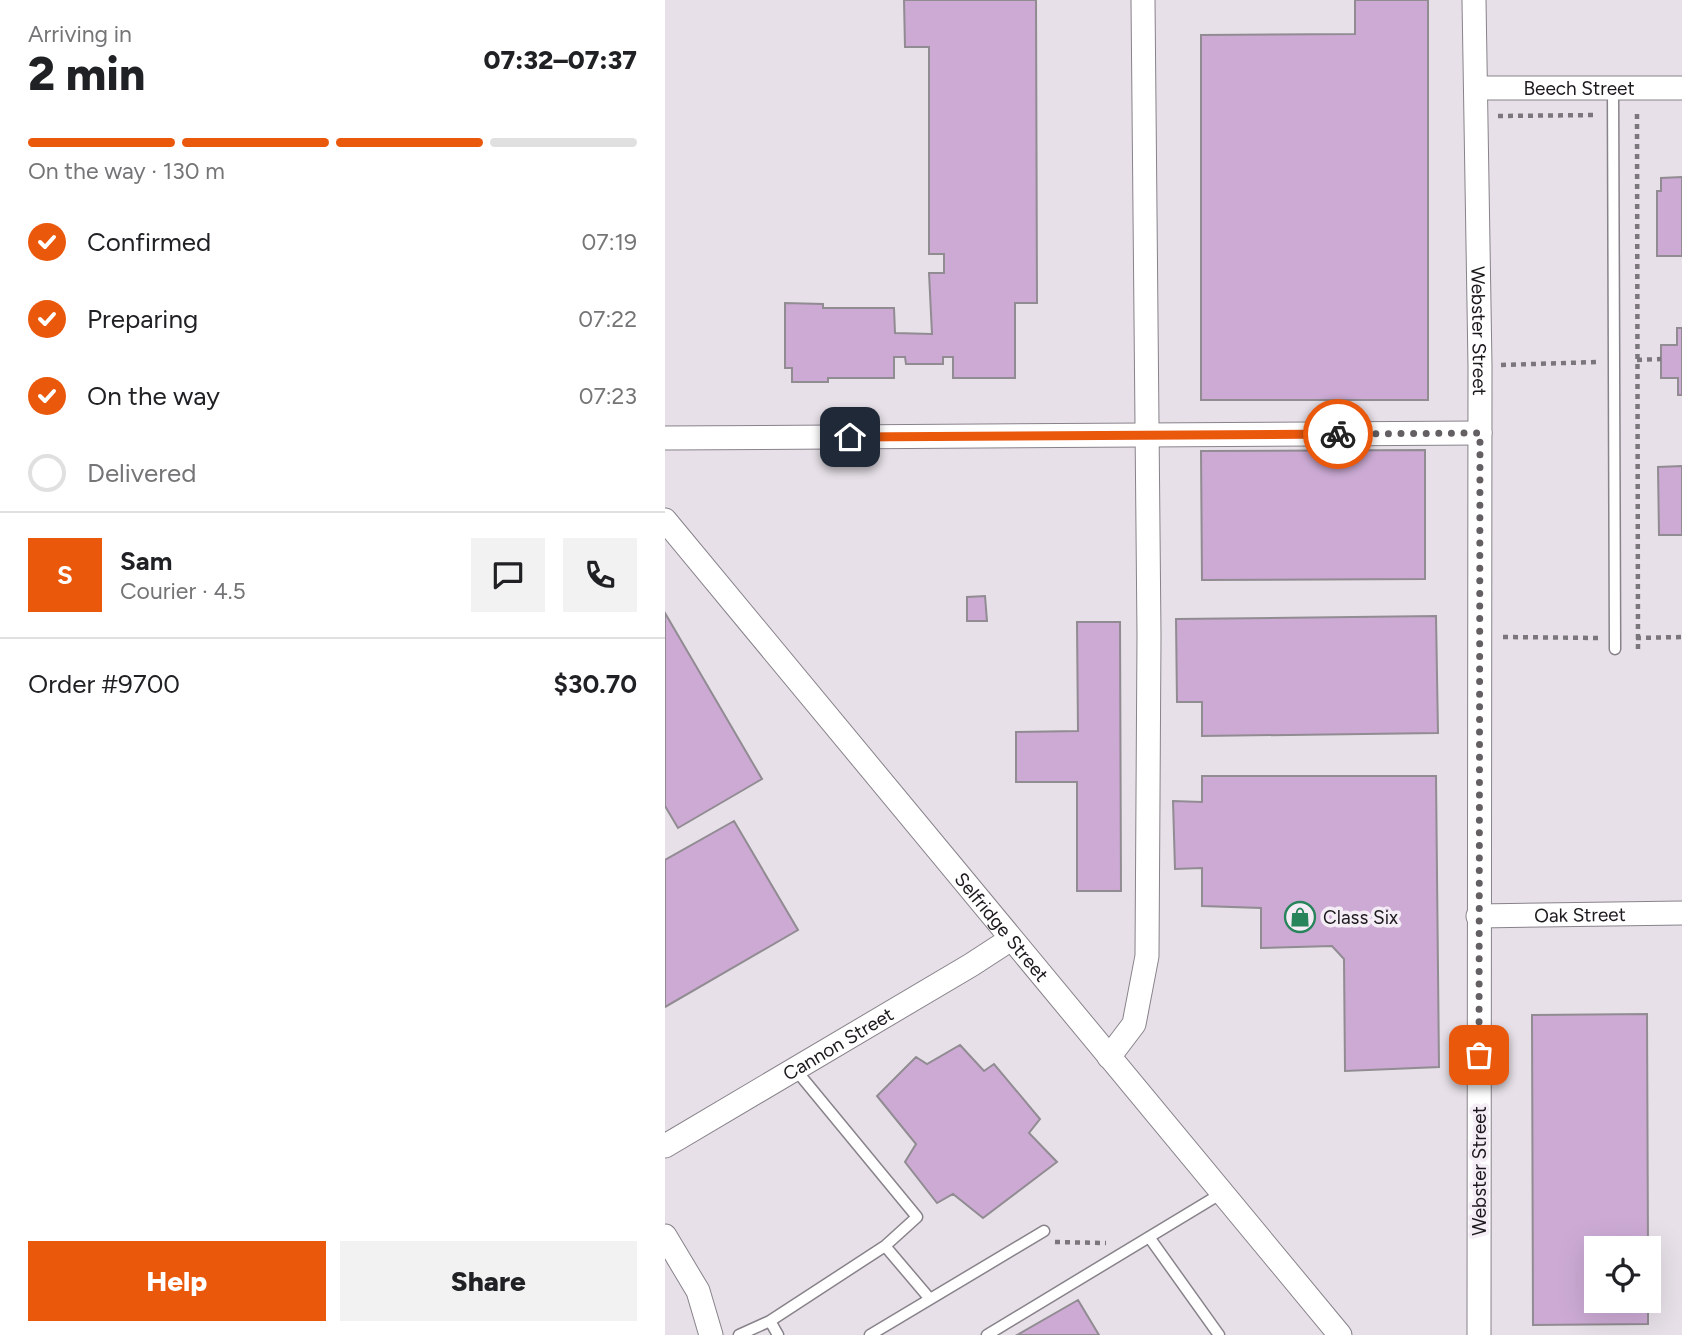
<!DOCTYPE html>
<meta charset="utf-8">
<style>
:root{--surface:#fff;--page:#f2f2f2;--text:#202124;--muted:#757577;--line:#e0e0e0;--accent:#ea580c}
body{margin:0;font-family:Figtree,sans-serif;background:var(--page);color:var(--text);height:100vh;display:flex;flex-direction:column;font-size:26px;white-space:nowrap}
*{box-sizing:border-box;margin:0}
p{font-size:23px;color:var(--muted)}
.icon{flex:none;width:38px;height:38px;fill:none;stroke:currentColor;stroke-width:2;stroke-linecap:round;stroke-linejoin:round}
.map{position:relative;flex:1;overflow:hidden}
.sheet{display:flex;flex-direction:column;background:var(--surface);width:665px}
.sheet>*{flex:none}
.buttons{position:absolute;left:919px;top:1236px;display:grid;gap:14px}
.buttons a{display:grid;place-items:center;width:77px;height:77px;border-radius:0px;background:var(--surface);box-shadow:0 7px 28px #0002;font-size:35px}
.pin{position:absolute;display:grid;place-items:center;width:60px;height:60px;color:#fff;margin:-30px;border-radius:14px;box-shadow:0 4px 10px #0006}
.courier{position:absolute;display:grid;place-items:center;width:70px;height:70px;margin:-35px;border:5px solid #ea580c;border-radius:50%;background:#fff;color:#222;box-shadow:0 2px 9px #0007}
.summary em{font-style:normal;font-weight:800}
.summary div{display:flex;flex-direction:column-reverse}
.summary{display:flex;align-items:center;justify-content:space-between;height:119px;padding:0 28px}
h1{font-size:46px;font-weight:800;line-height:52px}
.bar{display:grid;grid-template-columns:repeat(4,1fr);gap:10px 7px;align-content:center;height:84px;padding:0 28px}
.bar i{height:9px;border-radius:5px;background:var(--line)}
.bar .active{background:var(--accent)}
.bar p{grid-column:span 4}
.line{display:flex;align-items:center;gap:18px;padding:0 28px;border-top:2px solid var(--line)}
.line div{flex:1}
.round{display:grid;place-items:center;flex:none;width:74px;height:74px;border-radius:0px;background:var(--page)}
ol{padding:0 28px;list-style:none}
li{display:flex;align-items:center;gap:21px;height:77px}
li p{margin-inline-start:auto}
li .icon{padding:7px;border-radius:50%;background:var(--accent);color:#fff;stroke-width:4}
li:last-child{color:var(--muted)}
li i{width:38px;height:38px;border:4px solid var(--line);border-radius:50%}
.primary-button{display:flex;gap:14px;margin-top:auto;padding:14px 28px}
.primary-button a{flex:1;height:80px;border-radius:0px;background:var(--accent);color:#fff;font-size:28px;font-weight:800;line-height:80px;text-align:center}
.primary-button a+a{background:var(--page);color:var(--text)}
main{display:flex;flex:1;min-height:0}
.map>svg:first-child{display:block}
</style>
<main>
<section class="sheet">
<div class="summary"><div><h1>2 min</h1><p>Arriving in</p></div><em>07:32–07:37</em></div>
<div class="bar"><i class="active"></i><i class="active"></i><i class="active"></i><i></i><p>On the way · 130 m</p></div>
<ol>
<li><svg class="icon" aria-label="check" viewBox="0 0 24 24"><path d="M5 12l5 5 9-10"/></svg>Confirmed<p>07:19</p></li>
<li><svg class="icon" aria-label="check" viewBox="0 0 24 24"><path d="M5 12l5 5 9-10"/></svg>Preparing<p>07:22</p></li>
<li><svg class="icon" aria-label="check" viewBox="0 0 24 24"><path d="M5 12l5 5 9-10"/></svg>On the way<p>07:23</p></li>
<li><i></i>Delivered</li>
</ol>
<div class="line" style="height:126px"><b class="round" style="background:var(--accent);color:#fff">S</b><div><b>Sam</b><p>Courier · 4.5</p></div><a class="round"><svg class="icon" aria-label="chat" viewBox="0 0 24 24"><path d="M4 5h16v11H9l-5 4z"/></svg></a><a class="round"><svg class="icon" aria-label="phone" viewBox="0 0 24 24"><path d="M5 4h4l2 5-3 2q2 4 5 5l2-3 5 2v4C11 20 4 13 5 4z"/></svg></a></div>
<div class="line" style="height:91px"><div>Order #9700</div><b>$30.70</b></div>
<div class="primary-button"><a>Help</a><a>Share</a></div>
</section>
<div class="map">
<svg width="1017" height="1335" viewBox="0 0 1017 1335">
<rect width="100%" height="100%" fill="#e7e0e8"/>
<path fill="#ccaad4" stroke="#918b92" stroke-width="2" d="M239 0H371L372 303H350V378H288V357H278V364H241L240 357H229V378H163V382H127V368H120V303L158 304V308H229L230 333 267 334 264 273H279V254H264V47H240Z
M690 0H763V400H536V35L690 34Z
M1017 177V256H992V191H996V178Z
M1012 328H1017V395H1013V378H996V345H1012Z
M760 450V579L537 580 536 451Z
M1017 466V535H994L993 467Z
M320 596 322 621H302V597Z
M0 613 97 779 13 828 0 806Z
M771 616 773 733 537 736V702H512L511 619Z
M412 622H455L456 891H412V782H351V732L413 731Z
M537 776H771L774 1067 680 1071 679 959 667 946 596 948V908L537 906V868L510 869 508 801 537 802Z
M69 821 133 930 0 1007V860Z
M982 1014 983 1248H931V1300H983V1324L868 1325 867 1015Z
M295 1045 319 1071 329 1064 375 1119 364 1133 392 1162 318 1218 288 1194 272 1203 240 1162 251 1144 212 1096 251 1057 262 1064Z
M413 1300 434 1335H352Z"/>
<g fill="none" stroke-linecap="round" stroke-linejoin="round">
<g stroke="#88828a" stroke-width="13">
<path id="service" d="M948 87 950 649
M130 1069 252 1217 220 1246
M484 1237 554 1335
M105 1321 220 1246 265 1299
M74 1335 105 1321 113 1335
M205 1335 379 1231
M322 1335 557 1193"/>
</g>
<g stroke="#88828a" stroke-width="25">
<g id="minor">
<path id="s1" d="M809 0 815 366 814 1335"/>
<path id="s2" d="M811 88H1017"/>
<path d="M0 438 815 433"/>
<path id="s3" d="M0 520 675 1335"/>
<path id="s4" d="M813 916 1017 913"/>
<path d="M444 1057 469 1024 482 956 484 636 478 0"/>
<path id="s5" d="M0 1146 306 965 346 939"/>
<path d="M0 1236 33 1291 46 1335"/>
</g>
</g>
<path stroke="#7b767b" stroke-width="4.5" stroke-dasharray="5 5" stroke-linecap="butt" d="M833 116 932 115
M972 360 996 359
M836 365 932 362
M838 637 934 638
M971 638 1017 637
M973 649 972 114H974
M390 1242 441 1243"/>
<use href="#service" stroke="#fff" stroke-width="10"/>
<use href="#minor" stroke="#fff" stroke-width="23"/>
</g>
<g fill="none" stroke-linecap="round" stroke-linejoin="round">
<path stroke="#635f63" stroke-width="7" stroke-dasharray="0 12.6" d="M673 434 815 433 814 1055"/>
<path stroke="#ea580c" stroke-width="9" d="M185 437 673 434"/>
</g>
<defs>
<g id="shop-ring" transform="scale(1.575)"><circle r="9.5" fill="#f4edf6" stroke="#27845b" stroke-width="1.5"/><path d="M-5-2.5h2.3a2.7 3.5 0 0 1 5.4 0H5L5.5 6h-11ZM-1.5-2.5h3a1.5 2.3 0 0 0-3 0Z" fill="#27845b"/></g>
</defs>
<g fill-rule="evenodd">
<use href="#shop-ring" x="635" y="917"/>
</g>
<g text-anchor="middle" stroke-width="7" stroke-linejoin="round" paint-order="stroke">
<g font-size="19" fill="#1c191c" stroke="#f4edf6">
<text dy="7" stroke="none"><textPath href="#s2" startOffset="103">Beech Street</textPath></text>
<text dy="7" stroke="none"><textPath href="#s1" startOffset="331">Webster Street</textPath></text>
<text dy="7" stroke="none"><textPath href="#s4" startOffset="102">Oak Street</textPath></text>
<text dy="7" stroke="none"><textPath href="#s3" startOffset="528">Selfridge Street</textPath></text>
<text dy="7" stroke="none"><textPath href="#s5" startOffset="201">Cannon Street</textPath></text>
<text transform="translate(814 1171) rotate(-90)" y="7">Webster Street</text>
</g>
<g font-size="19" fill="#1c191c" stroke="#f4edf6" text-anchor="start">
<text x="658" y="924">Class Six</text>
</g>
</g>
</svg>
<div class="buttons">
<a><svg class="icon" aria-label="locate" viewBox="0 0 24 24"><circle cx="12" cy="12" r="6"/><path d="M12 2v4M12 18v4M2 12h4M18 12h4"/></svg></a>
</div>
<div class="pin" style="left:814px;top:1055px;background:#ea580c"><svg class="icon" aria-label="bag" viewBox="0 0 24 24"><path d="M5 8h14l-1 12H6zM9 8a3 3 0 0 1 6 0"/></svg></div>
<div class="pin" style="left:185px;top:437px;background:#1f2937"><svg class="icon" aria-label="home" viewBox="0 0 24 24"><path d="M3 11l9-7 9 7M6 9v11h12V9"/></svg></div>
<div class="courier" style="left:673px;top:434px"><svg class="icon" aria-label="bike" viewBox="0 0 24 24"><circle cx="6" cy="16" r="4"/><circle cx="18" cy="16" r="4"/><path d="M6 16l4-8h5l3 8M10 8l3 8H6M13 5h3"/></svg></div>
</div>
</main>
